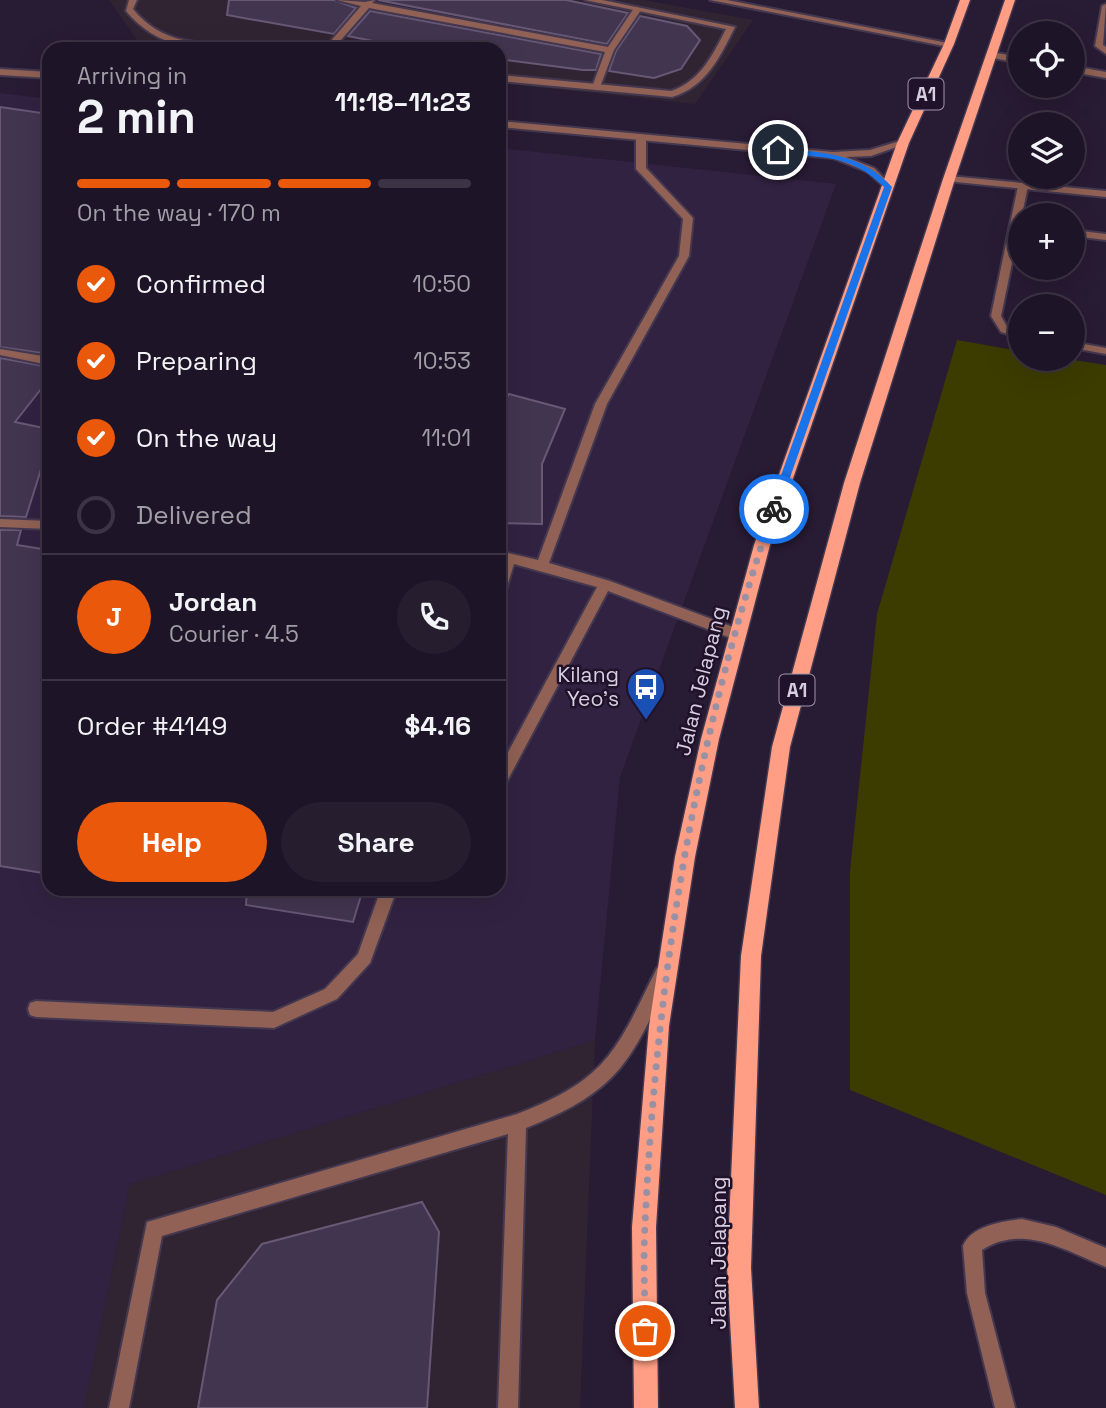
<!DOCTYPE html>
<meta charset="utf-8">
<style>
:root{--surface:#1e1427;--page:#261d2f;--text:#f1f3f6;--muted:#a19ea7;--line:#3c3344;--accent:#ea580c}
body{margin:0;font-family:"Space Grotesk",sans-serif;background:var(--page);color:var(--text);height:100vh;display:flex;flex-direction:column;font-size:26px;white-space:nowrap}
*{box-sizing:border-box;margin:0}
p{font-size:23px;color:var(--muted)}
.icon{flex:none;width:38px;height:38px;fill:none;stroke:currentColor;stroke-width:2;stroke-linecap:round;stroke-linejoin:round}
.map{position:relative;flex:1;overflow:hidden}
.panel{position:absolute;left:42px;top:42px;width:464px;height:854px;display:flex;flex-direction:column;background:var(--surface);border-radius:21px;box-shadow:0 7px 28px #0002,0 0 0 2px var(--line)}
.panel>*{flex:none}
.fabs{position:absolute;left:1008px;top:21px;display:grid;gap:14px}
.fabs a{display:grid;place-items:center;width:77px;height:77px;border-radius:50%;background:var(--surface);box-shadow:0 7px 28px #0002,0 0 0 2px var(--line);font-size:35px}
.pin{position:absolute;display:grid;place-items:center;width:60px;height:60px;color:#fff;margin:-30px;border:4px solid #fff;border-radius:50%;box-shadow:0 2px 7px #0007}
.courier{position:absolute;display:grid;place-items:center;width:70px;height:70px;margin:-35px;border:5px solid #1a73e8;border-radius:50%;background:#fff;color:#222;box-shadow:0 2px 9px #0007}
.overview em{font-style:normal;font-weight:600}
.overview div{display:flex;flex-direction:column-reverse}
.overview{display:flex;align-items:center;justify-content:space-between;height:119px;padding:0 35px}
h1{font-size:46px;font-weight:600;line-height:52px}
.bar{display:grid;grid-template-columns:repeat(4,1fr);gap:10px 7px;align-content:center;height:84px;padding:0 35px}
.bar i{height:9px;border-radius:5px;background:var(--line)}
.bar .active{background:var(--accent)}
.bar p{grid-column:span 4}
.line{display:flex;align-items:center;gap:18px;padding:0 35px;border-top:2px solid var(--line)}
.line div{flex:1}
.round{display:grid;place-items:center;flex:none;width:74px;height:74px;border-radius:37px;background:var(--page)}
ol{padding:0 35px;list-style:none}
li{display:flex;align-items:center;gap:21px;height:77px}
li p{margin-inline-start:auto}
li .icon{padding:7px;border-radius:50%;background:var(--accent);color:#fff;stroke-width:4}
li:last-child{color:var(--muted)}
li i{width:38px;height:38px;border:4px solid var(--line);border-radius:50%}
.cta{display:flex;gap:14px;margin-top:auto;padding:14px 35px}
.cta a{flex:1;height:80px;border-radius:42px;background:var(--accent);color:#fff;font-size:28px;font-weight:600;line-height:80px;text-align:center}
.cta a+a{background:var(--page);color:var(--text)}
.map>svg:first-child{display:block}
</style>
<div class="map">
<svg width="1106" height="1408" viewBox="0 0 1106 1408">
<rect width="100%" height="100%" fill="#281b34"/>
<path fill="#312432" d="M109 0H644L753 20 695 104 499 83V49H182L140 44Z
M595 1040 580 1408H84L130 1184Z"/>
<path fill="#322242" d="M0 93 49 99V889H499V148L836 184 620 777 595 1040 130 1184 84 1408H0Z"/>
<path fill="#3c3c00" d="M957 340 1020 351V359H1067L1106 365V1195L850 1090V871L877 614Z"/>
<path fill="#423550" stroke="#675876" stroke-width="2" d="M229 0H334L356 8 334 34 227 15Z
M378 0H566L628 13 607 44Z
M370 11 601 54 596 70H583L499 59V49H413L348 36Z
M640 16 687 26 700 40 681 69 654 78 609 71 616 51Z
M0 107 49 114V354L0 347Z
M0 358 49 367V379L15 422 49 429V444L26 517 0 516Z
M509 394 565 409 542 464V524L499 523V409Z
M0 530H21L17 545 49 550V874L0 866Z
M247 889H363L353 922 246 905Z
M422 1202 439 1232 427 1408H198L217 1300 262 1244Z"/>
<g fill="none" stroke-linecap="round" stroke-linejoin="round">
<g stroke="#443850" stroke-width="4">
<path id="lane" d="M337 0 365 2 375 0 372 3 608 47 634 8 641 10 614 50 600 87 596 90 592 87 605 52 369 8 333 49H324L361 6Z
M1106 4 1103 45 1106 47V54L1095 46 1102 6Z
M641 136 646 139V168L693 218 689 256 607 404 549 563 610 581 741 630 743 634 736 639 731 638 608 591 504 787 499 789V769L597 587 514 564 506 590 499 595V572L502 561H499V551L538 560 595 404 679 256 683 219 636 169V139Z
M1023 183 1028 186 1001 316 1006 325 1020 332V338L1001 332 991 316 1018 186Z
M1073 230 1106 234V240L1073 236Z
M1073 342 1106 348V354L1073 348Z
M0 349 49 357V365L0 355Z
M0 519 49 521V529L0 527Z
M381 889H397L370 963 337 999 274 1028 36 1017 30 1015 28 1009 30 1003 36 1001 273 1012 325 989 358 954Z
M663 965 669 968 671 973C632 1061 619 1091 526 1128L518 1408H498L508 1134 162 1236 129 1408H109L147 1222 517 1114C608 1079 616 1051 657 968Z"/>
</g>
<g stroke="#443850" stroke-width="4">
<path id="street" d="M129 0H137L133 9C162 44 194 42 236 46L240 49C194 49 158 49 126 11Z
M585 0H602L735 27C720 57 706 87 672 97L499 81V75L671 91C701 81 713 54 726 29Z
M710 0H727L953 44 949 47Z
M991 52 1020 57V63L988 57 987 55Z
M1073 66 1106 72V78L1073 72Z
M0 69 49 72V78L0 75Z
M499 121 833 152 870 150 903 140 908 143 871 156 846 157 874 168 893 187 888 190 868 172 833 158 499 127Z
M949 176 1106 191V197L946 181V177Z
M1022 1219 1056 1227 1106 1248V1267C1066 1251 1024 1223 982 1250L985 1293 1015 1408H995L967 1293 963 1246C971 1226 1002 1221 1022 1219Z"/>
</g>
<g stroke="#443850" stroke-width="3">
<path id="primary" d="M960 0H970L954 44 909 143 770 545 719 739 695 857 669 1026 656 1227 658 1408H634L632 1227 649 1026 675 857 701 739 754 545 897 143 944 44Z
M1005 0H1015L955 179 860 483 790 747 761 956 751 1268 759 1408H735L727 1268 741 956 772 747 844 483 943 179Z"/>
</g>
<use href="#lane" fill="#906154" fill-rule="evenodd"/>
<use href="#street" fill="#906154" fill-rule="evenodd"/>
<use href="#primary" fill="#ff9e84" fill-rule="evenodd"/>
</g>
<path fill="#1a73e8" d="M778 148C820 152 862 153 892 187L779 509 774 512 769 509 884 187C849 152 819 159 775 152Z"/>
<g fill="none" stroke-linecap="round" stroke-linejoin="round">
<path stroke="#9a90a4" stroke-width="7" stroke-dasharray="0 12.6" d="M645 1331C645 1295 643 1260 645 1225 656 983 694 738 774 509"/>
</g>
<defs>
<g id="bus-pin" transform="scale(2.0125)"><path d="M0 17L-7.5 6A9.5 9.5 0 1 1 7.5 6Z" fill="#1a4fb4" stroke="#1f122a"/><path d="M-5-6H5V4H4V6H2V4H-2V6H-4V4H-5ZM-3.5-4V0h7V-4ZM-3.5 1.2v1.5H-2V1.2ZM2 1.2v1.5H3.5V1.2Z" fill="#fff"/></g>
</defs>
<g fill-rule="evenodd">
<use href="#bus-pin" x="646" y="687"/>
</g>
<g text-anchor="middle" stroke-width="5" stroke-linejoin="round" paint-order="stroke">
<g fill="#1f122a" stroke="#a096a9" stroke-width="2">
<rect x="908.5" y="78.5" width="35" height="31" rx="5"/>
<rect x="779.5" y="674.5" width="35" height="31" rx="5"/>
</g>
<g font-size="19" font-weight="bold" fill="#d7cfe0">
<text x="926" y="101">A1</text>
<text x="797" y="697">A1</text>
</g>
<g font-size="21" fill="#d7cfe0" stroke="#1f122a" text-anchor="end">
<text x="619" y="682">Kilang<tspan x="619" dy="24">Yeo's</tspan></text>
</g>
<g font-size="21" fill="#d7cfe0" stroke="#1f122a">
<text transform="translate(701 681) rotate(-76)" y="7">Jalan Jelapang</text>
<text transform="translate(719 1253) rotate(-90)" y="7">Jalan Jelapang</text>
</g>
</g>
</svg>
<div class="fabs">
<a><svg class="icon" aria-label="locate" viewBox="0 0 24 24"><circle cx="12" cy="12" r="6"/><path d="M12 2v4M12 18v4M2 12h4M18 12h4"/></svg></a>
<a><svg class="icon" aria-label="layers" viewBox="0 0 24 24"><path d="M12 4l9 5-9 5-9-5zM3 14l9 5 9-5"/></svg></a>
<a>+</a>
<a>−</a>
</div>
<div class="pin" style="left:645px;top:1331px;background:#ea580c"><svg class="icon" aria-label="bag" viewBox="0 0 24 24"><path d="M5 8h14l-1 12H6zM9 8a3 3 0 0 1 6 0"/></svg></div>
<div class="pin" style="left:778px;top:150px;background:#1f2937"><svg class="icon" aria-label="home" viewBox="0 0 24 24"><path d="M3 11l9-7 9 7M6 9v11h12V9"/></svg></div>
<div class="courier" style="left:774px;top:509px"><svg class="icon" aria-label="bike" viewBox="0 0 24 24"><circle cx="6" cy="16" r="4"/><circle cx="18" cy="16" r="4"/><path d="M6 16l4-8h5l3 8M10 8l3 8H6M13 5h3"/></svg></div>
<section class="panel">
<div class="overview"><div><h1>2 min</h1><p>Arriving in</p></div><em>11:18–11:23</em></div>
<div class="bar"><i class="active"></i><i class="active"></i><i class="active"></i><i></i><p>On the way · 170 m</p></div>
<ol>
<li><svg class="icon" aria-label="check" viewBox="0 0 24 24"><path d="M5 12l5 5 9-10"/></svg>Confirmed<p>10:50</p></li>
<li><svg class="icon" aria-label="check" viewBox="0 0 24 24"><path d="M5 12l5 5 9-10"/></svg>Preparing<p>10:53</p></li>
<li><svg class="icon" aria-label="check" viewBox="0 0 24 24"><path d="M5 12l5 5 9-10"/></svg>On the way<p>11:01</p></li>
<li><i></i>Delivered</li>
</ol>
<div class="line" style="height:126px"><b class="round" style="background:var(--accent);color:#fff">J</b><div><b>Jordan</b><p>Courier · 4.5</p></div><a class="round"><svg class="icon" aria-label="phone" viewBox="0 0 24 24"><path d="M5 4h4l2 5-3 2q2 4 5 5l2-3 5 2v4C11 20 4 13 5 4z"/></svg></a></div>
<div class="line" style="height:91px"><div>Order #4149</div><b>$4.16</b></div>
<div class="cta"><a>Help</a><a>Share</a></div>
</section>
</div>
